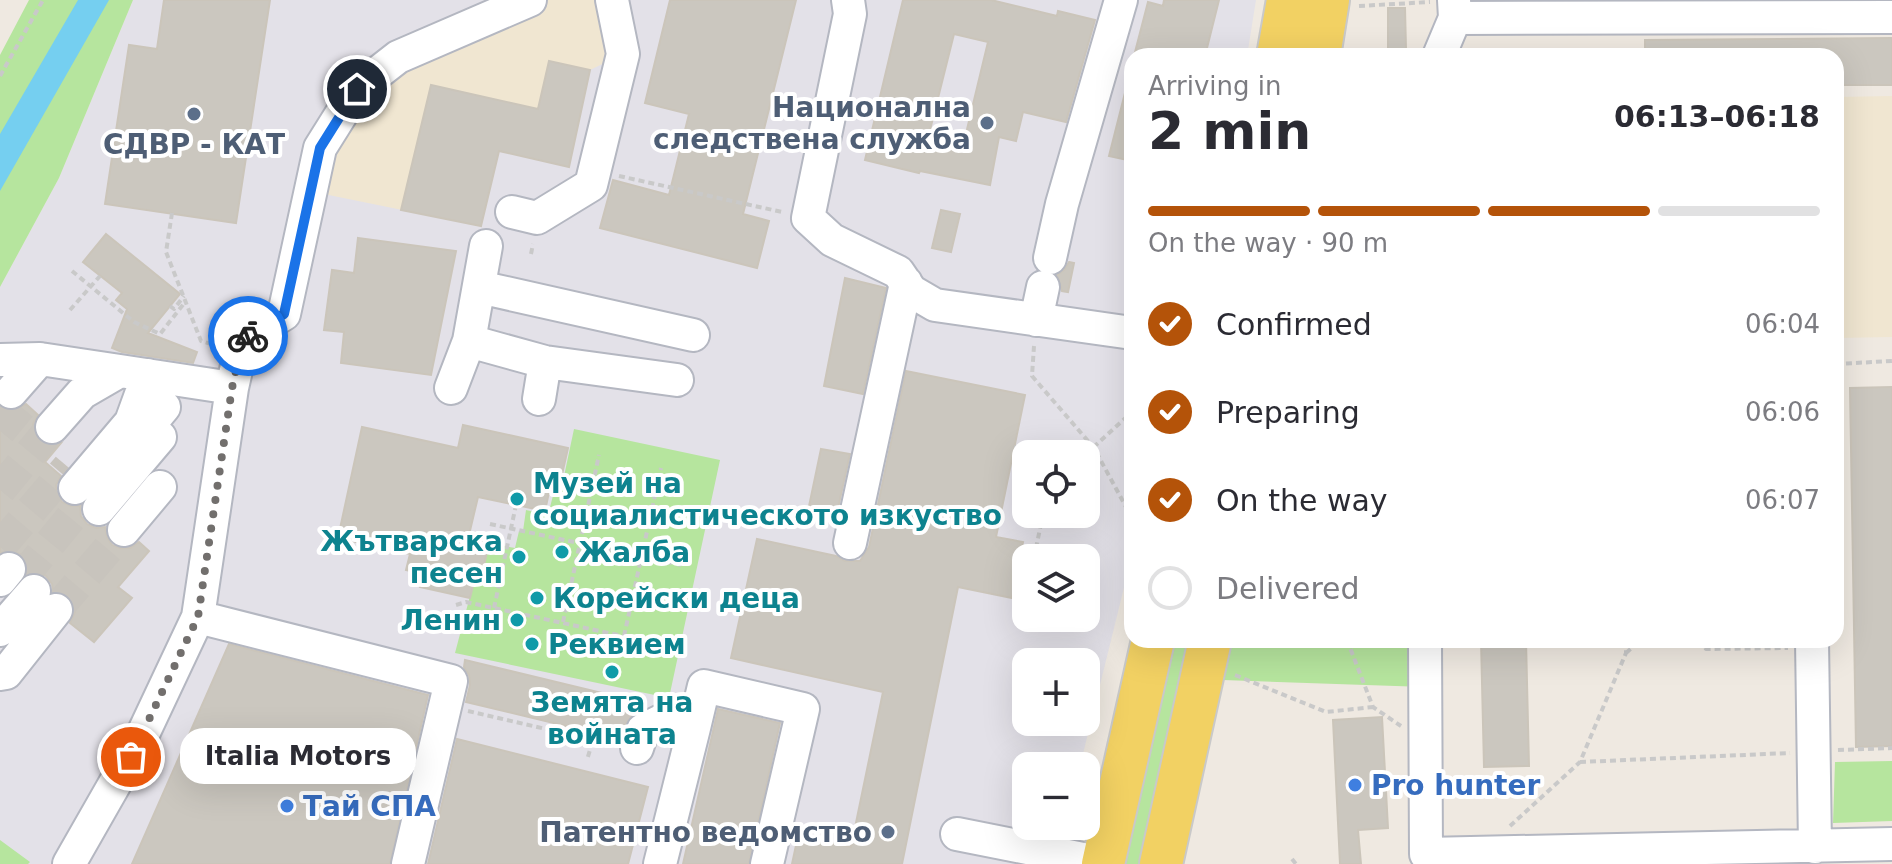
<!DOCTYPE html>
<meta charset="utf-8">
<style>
:root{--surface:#fff;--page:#f2f2f3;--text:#2b2b33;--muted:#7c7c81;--line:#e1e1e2;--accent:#b45309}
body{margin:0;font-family:"DejaVu Sans",sans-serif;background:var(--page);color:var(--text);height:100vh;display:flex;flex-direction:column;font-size:30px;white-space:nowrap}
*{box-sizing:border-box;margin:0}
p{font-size:26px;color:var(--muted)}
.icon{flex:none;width:44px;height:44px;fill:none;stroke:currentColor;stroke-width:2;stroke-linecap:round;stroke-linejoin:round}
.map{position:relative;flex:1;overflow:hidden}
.panel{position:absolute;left:1124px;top:48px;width:720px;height:600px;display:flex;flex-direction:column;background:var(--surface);border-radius:24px;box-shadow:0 8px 32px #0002}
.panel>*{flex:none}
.controls{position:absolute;left:1012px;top:440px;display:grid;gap:16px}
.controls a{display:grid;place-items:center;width:88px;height:88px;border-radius:16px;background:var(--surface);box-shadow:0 8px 32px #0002;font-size:40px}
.pin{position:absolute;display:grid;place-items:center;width:68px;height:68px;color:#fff;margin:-34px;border:4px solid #fff;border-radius:50%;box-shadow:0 2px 8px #0007}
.courier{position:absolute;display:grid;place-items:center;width:80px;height:80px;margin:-40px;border:6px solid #1a73e8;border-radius:50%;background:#fff;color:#222;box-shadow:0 2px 10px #0007}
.bubble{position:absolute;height:56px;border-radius:24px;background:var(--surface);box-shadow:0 8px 32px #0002;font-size:26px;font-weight:600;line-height:56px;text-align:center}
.head em{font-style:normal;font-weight:600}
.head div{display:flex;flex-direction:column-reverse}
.head{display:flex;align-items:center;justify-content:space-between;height:136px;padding:0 24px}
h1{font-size:52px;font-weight:600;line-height:60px}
.bar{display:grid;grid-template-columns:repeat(4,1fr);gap:12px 8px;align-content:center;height:96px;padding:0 24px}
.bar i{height:10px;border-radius:6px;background:var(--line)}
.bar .selected{background:var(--accent)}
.bar p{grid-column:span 4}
ol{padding:0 24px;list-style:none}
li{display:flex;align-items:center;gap:24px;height:88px}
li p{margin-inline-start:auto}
li .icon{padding:8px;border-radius:50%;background:var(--accent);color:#fff;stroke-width:4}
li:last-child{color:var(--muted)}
li i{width:44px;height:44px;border:4px solid var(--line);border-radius:50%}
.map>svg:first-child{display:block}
</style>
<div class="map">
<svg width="1892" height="864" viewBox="0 0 1892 864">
<rect width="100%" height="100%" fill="#efe9e1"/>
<path fill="#e3e1e8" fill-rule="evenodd" d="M133 0H1256L1247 56H1132V555L1080 766H1026V826H1065L1055 864H0V287L59 178ZM1026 454H1086V514H1026ZM1026 558H1086V618H1026ZM1026 662H1086V722H1026Z"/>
<path fill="#f0e6d1" d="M531 0H612L623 54 590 70 549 61 538 109 510 103 481 226 309 191 357 89Z
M1892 96V337L1836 338V97Z"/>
<path fill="#b6e59e" d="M29 0H133L59 178 0 287V55Z
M574 429 720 460 669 698 455 653 475 577 481 578 489 543 515 548 519 531H523L526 510 548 515 557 480 563 481Z
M1172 640H1199L1147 864H1120Z
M1233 640H1425V687L1223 680Z
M1892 761V821L1833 823 1835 762Z
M0 840 30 862 28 864H0Z"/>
<path fill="#75cff0" d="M78 0H109L0 191V134Z"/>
<path fill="#cbc7bf" stroke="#cbc5ba" stroke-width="2" fill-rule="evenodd" d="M164 0H270L236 223 105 204 129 45 157 49Z
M670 0H796L743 214 769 221 757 268 600 228 613 180 669 195 689 114 645 103Z
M903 0H991L1057 16 1058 11 1095 20 1066 122 1023 112 1016 141 999 137 990 185 920 171 919 173 865 160ZM954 34 988 42 963 146 928 138Z
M1164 0H1219L1205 56H1134L1148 2 1163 6Z
M1388 8H1405L1406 49H1388Z
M1892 38V85H1836V56H1645V40Z
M549 61 590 70 569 167 499 151 481 226 401 210 431 85 538 109Z
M1126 89 1132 90V161L1109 156Z
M941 210 960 214 951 252 932 248Z
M106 234 180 294 148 333 197 352 193 363 122 352 112 348 127 309 116 300 122 293 83 262Z
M358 238 456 251 431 375 341 363 344 332 324 330 332 270 354 273Z
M1069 262 1074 263 1068 292 1062 291 1057 275 1064 270Z
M845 278 886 288 863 394 824 386Z
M906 371 1025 395 996 537 1023 542 1012 598 958 587 902 864H792L798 836 851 847 883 692 731 658 757 539 836 556 845 561H860L869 547Z
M1892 387V746L1856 747 1850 388Z
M26 404 38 415 33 424 34 432 39 441 49 446 61 443 45 462 61 476 56 485 57 495 62 502 71 506H80L81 516 87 524 96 528 105 527 107 537 112 545 120 548H130L139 542 149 551 118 587 132 598 94 642 70 623 75 612 74 604 68 596 60 591 53 592 52 584 46 576 37 572 27 573V563L20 554 11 550 0 553V407L8 411 16 410Z
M463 425 568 448 561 479 552 478 545 511 478 497 468 539 489 543 481 578 475 577 470 598 420 587 423 574 406 570 410 554 338 538 362 427 458 448Z
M821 449 850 454 836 517 808 511Z
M1481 640H1526L1529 766 1484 767Z
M229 644 428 695 390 864H132Z
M465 660 639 702 636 712 626 723 620 739 466 702 470 685 469 675 464 667Z
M718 709 780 723 749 864H683Z
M1382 717 1388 828 1358 830 1361 864H1340L1333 720Z
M457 739 648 787 628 864H428Z"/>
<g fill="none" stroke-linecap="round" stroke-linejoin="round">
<path stroke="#c8c4bd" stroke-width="32" stroke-dasharray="32 16" stroke-linecap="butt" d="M0 431 24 402
M0 490 52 427
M0 547 68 467
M20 580 87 498
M56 610 124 530"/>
<g stroke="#b4b7c1" stroke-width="36">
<path id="minor" d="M848 0 850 14 808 218 832 240 898 272 911 291 935 305 1132 333
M1455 18 1892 17
M1439 56 1455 18 1454 0
M512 212 537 218 591 185 623 54 612 0
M486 246 469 341 545 362 677 380
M1050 258 1062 204 1121 0
M479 287 693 335
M1036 320 1043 287
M0 360 40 359
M451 388 469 341
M11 392 40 359 120 371
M539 399 545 362
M52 427 82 393 120 371 232 388
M130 448 164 407
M75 488 131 422 148 375
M99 509 160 437
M124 530 160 487
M850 543 906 283
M0 580 9 569
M198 617 451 681 408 864
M0 630 34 591
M1425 640 1426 854 1892 844
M1812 640 1815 847
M0 674 6 673 56 610
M694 728 704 686 803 709 767 864
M637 748 643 730 661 721 694 728 660 864
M957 834 1103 863
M69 864 142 736 198 617 232 388 243 339 284 314 320 148 357 89 398 57 530 0"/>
</g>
<g stroke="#c9c9c9" stroke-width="46">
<path id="major" d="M1278 56 1288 0
M1319 56 1328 0
M1103 864 1153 640
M1161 864 1210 640"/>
</g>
<path stroke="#c9c9c9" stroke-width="4" stroke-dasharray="6 4" stroke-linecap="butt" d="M1359 6 1430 2
M0 76 43 0
M619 176 782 212
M172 213 166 252 201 341 215 345
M531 254 533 244
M72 271 134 322 160 334 186 301
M170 306 174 309 184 296
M70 310 100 276
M1034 346 1032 376 1094 448 1132 518
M1836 364 1892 361
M1014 447 1050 454
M1086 454 1132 412
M490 524 681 565
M1034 558 1043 514
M1017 571 1026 573
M456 605 466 602 664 645
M494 608 516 505
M563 622 599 455
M624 636 661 468
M1347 640 1373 707 1401 726
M1699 640 1706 649 1788 648
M1626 653 1641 640
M1235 675 1326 712 1373 707
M468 711 593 740 587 760
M1838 750 1892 748
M1580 762 1790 753
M1510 826 1580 762 1626 653V640
M1292 859 1296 864"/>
<use href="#minor" stroke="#fff" stroke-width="32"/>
<use href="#major" stroke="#f2d163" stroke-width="42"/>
</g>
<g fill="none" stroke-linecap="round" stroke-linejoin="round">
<path stroke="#726f6d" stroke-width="8" stroke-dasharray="0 14.4" d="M131 757 198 617 232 388 243 339 248 336"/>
<path stroke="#1a73e8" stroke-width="10" d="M248 336 284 314 320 148 357 89"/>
</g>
<g fill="#5c6f8a" stroke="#fff" stroke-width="3">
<circle cx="194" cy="114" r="8"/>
<circle cx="987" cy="123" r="8"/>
<circle cx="888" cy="832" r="8"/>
</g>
<g fill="#0f9aa8" stroke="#fff" stroke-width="3">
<circle cx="517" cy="499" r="8"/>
<circle cx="562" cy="552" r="8"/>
<circle cx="519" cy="557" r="8"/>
<circle cx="537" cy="598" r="8"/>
<circle cx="517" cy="620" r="8"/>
<circle cx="532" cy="644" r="8"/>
<circle cx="612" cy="672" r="8"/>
</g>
<g fill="#3f7fe0" stroke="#fff" stroke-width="3">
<circle cx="1355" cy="785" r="8"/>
<circle cx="287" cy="806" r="8"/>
</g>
<g text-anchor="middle" stroke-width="8" stroke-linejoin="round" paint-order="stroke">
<g font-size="28" font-weight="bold" fill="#4e5e75" stroke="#fff" text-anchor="end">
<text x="971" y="117">Национална<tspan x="971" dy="32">следствена служба</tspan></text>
<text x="194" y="154" text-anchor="middle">СДВР - КАТ</text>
<text x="872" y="842">Патентно ведомство</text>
</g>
<g font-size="28" font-weight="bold" fill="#0d838f" stroke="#fff" text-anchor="start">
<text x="533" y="493">Музей на<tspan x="533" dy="32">социалистическото изкуство</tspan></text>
<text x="503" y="551" text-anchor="end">Жътварска<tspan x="503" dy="32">песен</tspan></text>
<text x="578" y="562">Жалба</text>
<text x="553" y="608">Корейски деца</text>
<text x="501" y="630" text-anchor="end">Ленин</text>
<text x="548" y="654">Реквием</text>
<text x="612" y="712" text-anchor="middle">Земята на<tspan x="612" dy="32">войната</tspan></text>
</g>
<g font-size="28" font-weight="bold" fill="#366cbe" stroke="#fff" text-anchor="start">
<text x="1371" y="795">Pro hunter</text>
<text x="303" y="816">Тай СПА</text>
</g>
</g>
</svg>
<div class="controls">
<a><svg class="icon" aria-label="locate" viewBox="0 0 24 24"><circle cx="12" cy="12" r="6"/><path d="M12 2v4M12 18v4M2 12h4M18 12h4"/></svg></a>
<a><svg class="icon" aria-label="layers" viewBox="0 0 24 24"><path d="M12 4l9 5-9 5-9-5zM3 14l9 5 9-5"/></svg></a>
<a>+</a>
<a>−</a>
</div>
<div class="pin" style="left:131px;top:757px;background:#ea580c"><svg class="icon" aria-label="bag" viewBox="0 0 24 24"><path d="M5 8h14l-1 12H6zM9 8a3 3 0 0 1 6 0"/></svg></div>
<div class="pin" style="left:357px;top:89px;background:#1f2937"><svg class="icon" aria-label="home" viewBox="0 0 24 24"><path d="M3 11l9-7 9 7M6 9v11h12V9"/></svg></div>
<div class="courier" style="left:248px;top:336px"><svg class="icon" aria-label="bike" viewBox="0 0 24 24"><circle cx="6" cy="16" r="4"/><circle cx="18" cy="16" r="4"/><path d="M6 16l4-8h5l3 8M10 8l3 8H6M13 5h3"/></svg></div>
<div class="bubble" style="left:180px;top:728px;width:236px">Italia Motors</div>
<section class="panel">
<div class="head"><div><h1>2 min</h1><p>Arriving in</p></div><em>06:13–06:18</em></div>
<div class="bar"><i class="selected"></i><i class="selected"></i><i class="selected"></i><i></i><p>On the way · 90 m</p></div>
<ol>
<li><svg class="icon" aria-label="check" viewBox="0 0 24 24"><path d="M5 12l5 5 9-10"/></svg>Confirmed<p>06:04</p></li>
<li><svg class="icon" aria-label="check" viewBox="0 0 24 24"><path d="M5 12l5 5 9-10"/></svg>Preparing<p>06:06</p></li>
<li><svg class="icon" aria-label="check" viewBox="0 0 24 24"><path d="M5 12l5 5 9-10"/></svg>On the way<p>06:07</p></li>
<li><i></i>Delivered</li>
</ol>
</section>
</div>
